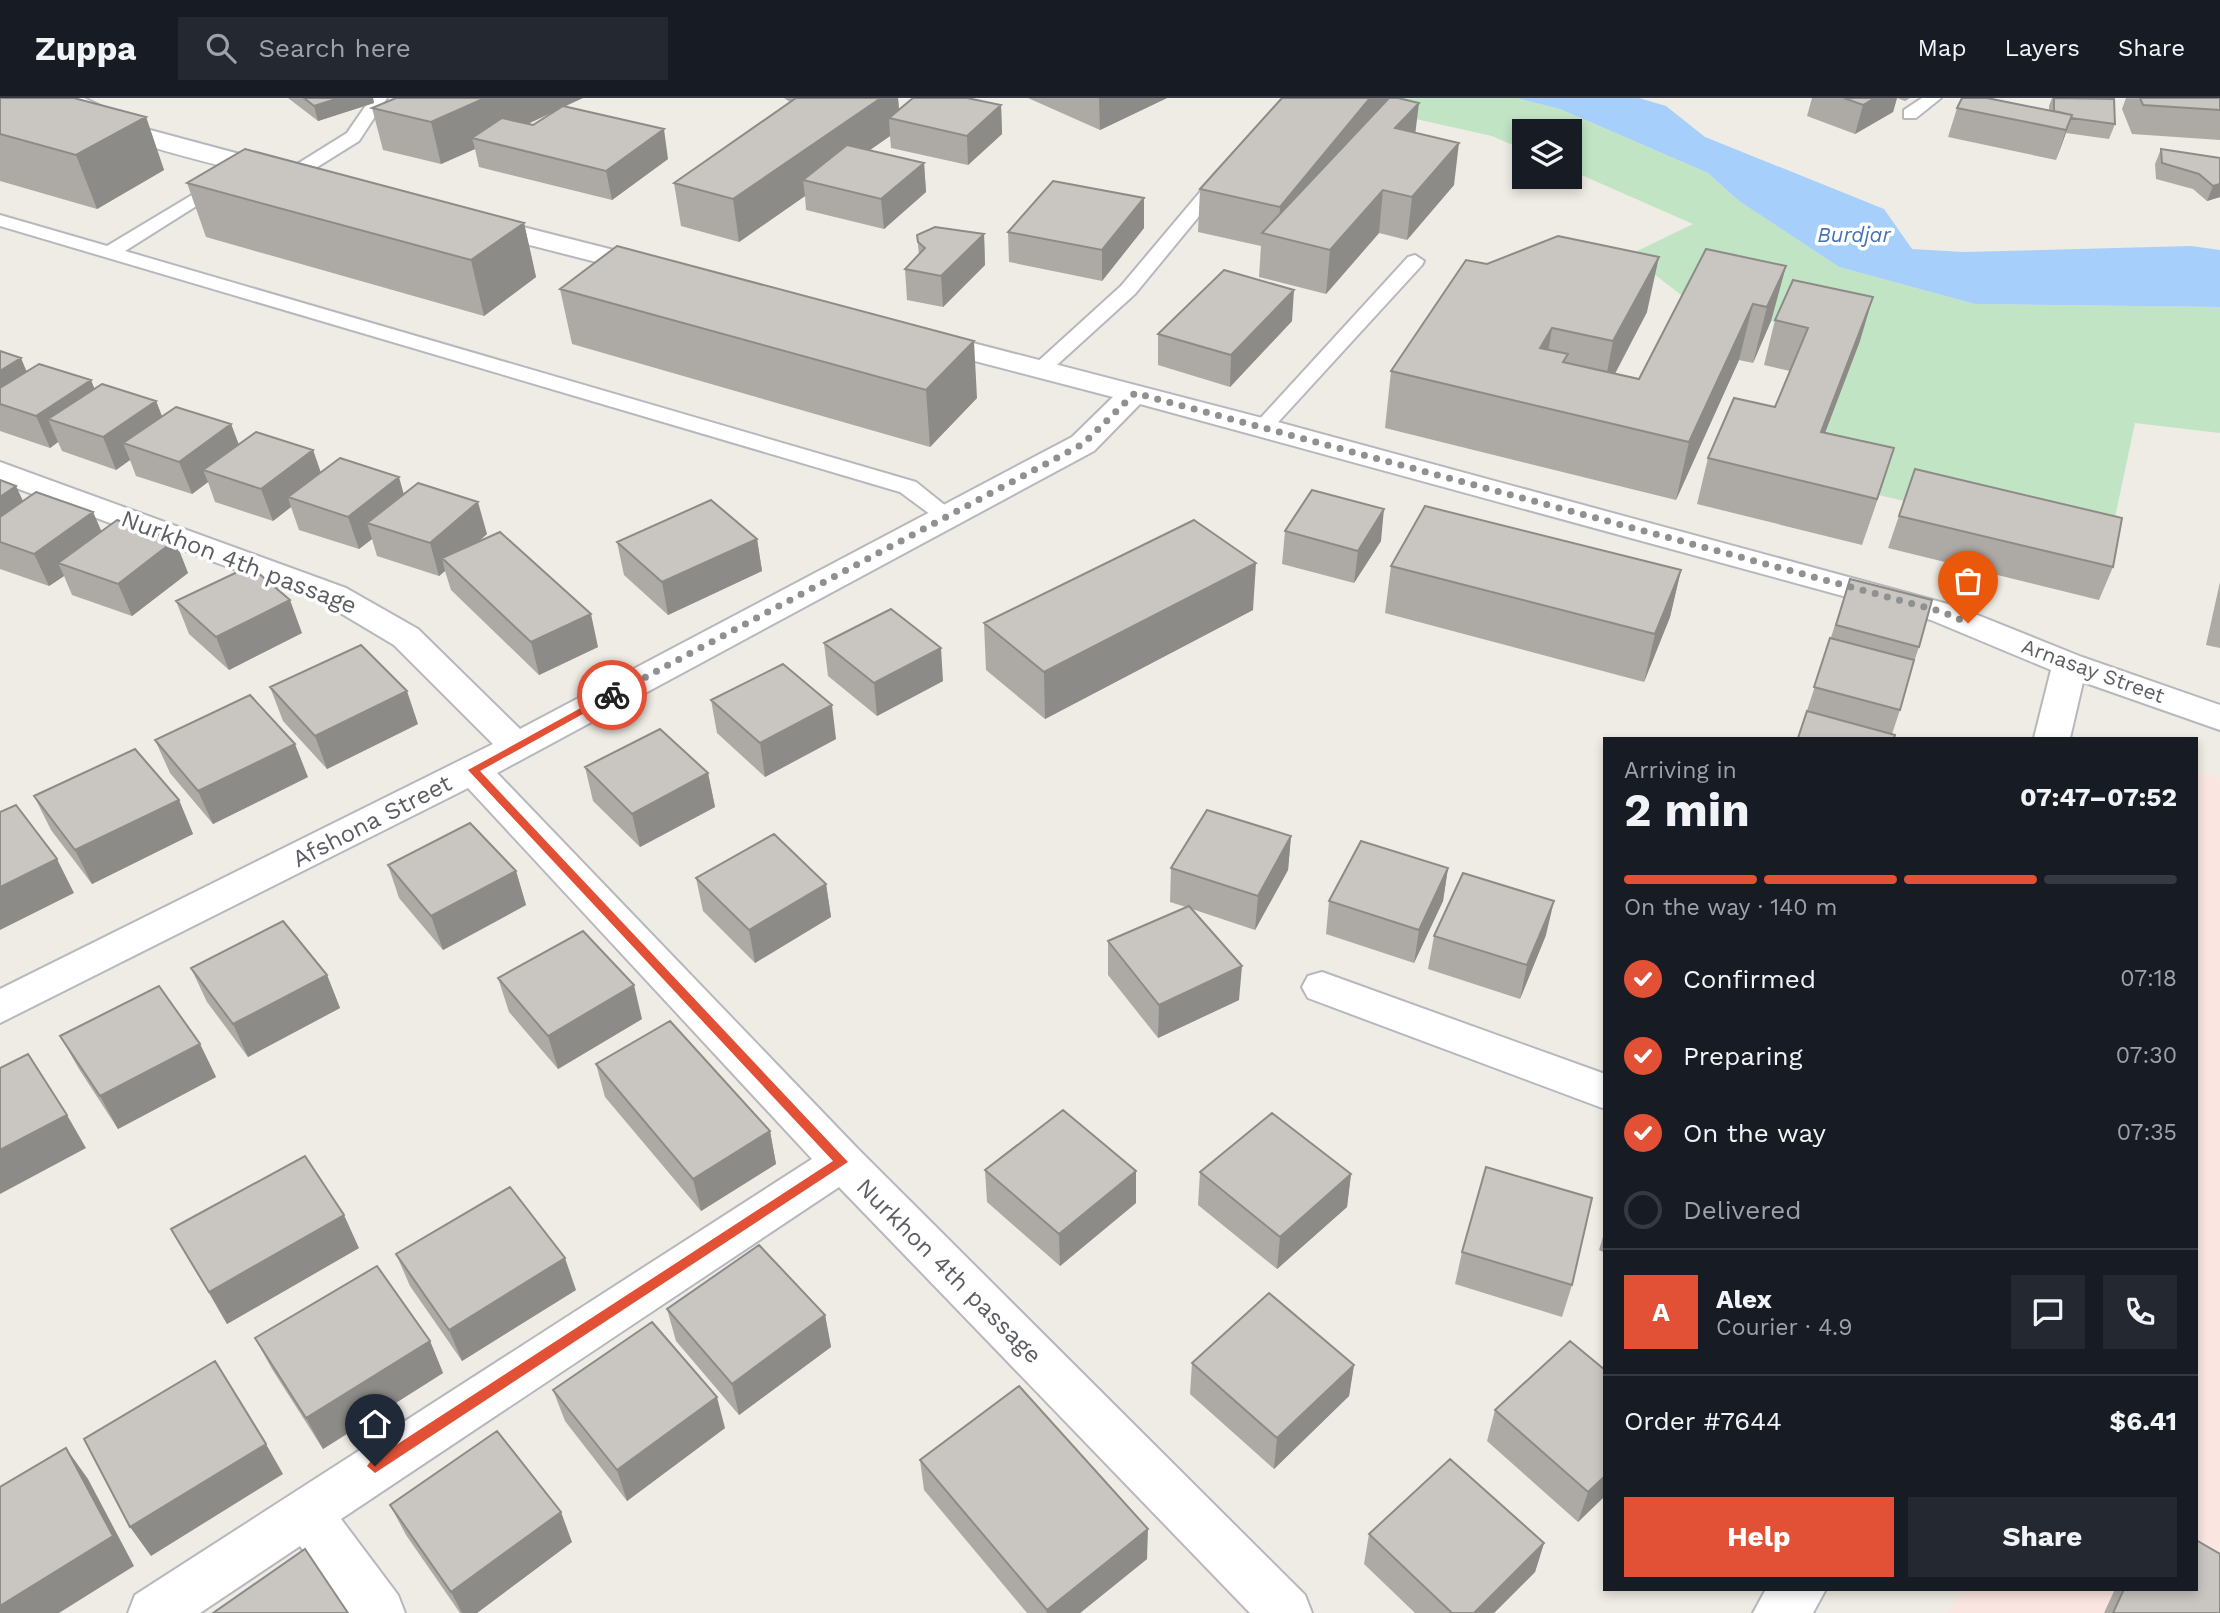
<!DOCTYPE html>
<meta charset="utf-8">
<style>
:root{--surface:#171b24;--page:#242831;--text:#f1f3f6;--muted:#9ea1a6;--line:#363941;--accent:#e25135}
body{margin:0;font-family:"Work Sans",sans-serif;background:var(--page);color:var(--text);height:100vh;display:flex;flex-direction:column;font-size:26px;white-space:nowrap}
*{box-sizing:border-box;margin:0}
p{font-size:23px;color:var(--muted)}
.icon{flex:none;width:38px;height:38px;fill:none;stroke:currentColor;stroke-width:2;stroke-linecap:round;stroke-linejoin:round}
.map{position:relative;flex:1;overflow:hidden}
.details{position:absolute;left:1603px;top:639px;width:595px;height:854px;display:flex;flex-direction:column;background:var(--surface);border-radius:0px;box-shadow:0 4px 10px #0003}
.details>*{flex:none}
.controls{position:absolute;left:1512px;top:21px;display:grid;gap:14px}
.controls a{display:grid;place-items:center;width:70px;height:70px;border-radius:0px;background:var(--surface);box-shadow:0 4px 10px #0003;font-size:35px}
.pin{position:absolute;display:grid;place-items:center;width:60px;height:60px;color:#fff;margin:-72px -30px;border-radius:50% 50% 50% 0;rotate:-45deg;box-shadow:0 0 7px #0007}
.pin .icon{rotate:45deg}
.courier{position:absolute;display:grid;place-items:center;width:70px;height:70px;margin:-35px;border:5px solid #e25135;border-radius:50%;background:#fff;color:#222;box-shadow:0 2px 9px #0007}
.head em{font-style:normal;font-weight:700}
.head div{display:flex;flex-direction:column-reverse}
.head{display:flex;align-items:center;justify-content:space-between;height:119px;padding:0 21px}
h1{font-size:46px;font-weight:700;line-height:52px}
.bar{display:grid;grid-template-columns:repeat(4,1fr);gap:10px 7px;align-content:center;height:84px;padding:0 21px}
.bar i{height:9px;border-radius:5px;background:var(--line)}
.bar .active{background:var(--accent)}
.bar p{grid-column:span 4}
.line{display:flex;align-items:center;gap:18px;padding:0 21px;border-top:2px solid var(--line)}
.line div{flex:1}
.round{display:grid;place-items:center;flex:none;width:74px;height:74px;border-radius:0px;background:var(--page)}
ol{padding:0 21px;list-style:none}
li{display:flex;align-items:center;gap:21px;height:77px}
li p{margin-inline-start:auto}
li .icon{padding:7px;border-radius:50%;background:var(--accent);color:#fff;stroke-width:4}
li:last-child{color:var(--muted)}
li i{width:38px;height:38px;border:4px solid var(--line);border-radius:50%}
.cta{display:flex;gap:14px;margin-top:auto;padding:14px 21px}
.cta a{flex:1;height:80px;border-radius:0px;background:var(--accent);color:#fff;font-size:28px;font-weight:700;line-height:80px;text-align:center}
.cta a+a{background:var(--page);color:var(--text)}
header{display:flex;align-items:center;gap:42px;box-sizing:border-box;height:98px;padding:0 35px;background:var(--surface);border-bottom:2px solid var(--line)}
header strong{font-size:33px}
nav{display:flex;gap:38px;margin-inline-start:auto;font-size:24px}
.search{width:490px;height:63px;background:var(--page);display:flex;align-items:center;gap:18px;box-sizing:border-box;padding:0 24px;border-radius:0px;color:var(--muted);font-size:26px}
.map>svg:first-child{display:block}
</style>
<header>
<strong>Zuppa</strong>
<div class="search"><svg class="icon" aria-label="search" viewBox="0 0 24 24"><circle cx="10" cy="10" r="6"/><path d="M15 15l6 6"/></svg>Search here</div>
<nav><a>Map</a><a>Layers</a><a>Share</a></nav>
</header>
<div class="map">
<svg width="2220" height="1515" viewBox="0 0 2220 1515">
<rect width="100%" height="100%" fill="#eeece4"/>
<path fill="#fae5e0" d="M2196 674 2220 680V1515H1947L1965 1491H2196Z"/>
<path fill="#c1e4c4" d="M1322 0H1516L1560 11 1708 75 1739 103 1839 169 1975 206 2220 209V335L2135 325 2108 452 1808 380 1860 243 1693 206 1629 157 1693 126 1570 72V33H1524V52L1492 38Z"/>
<path fill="#a6cffb" d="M1516 0H1639L1666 8 1705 39 1884 111 1912 151 1963 154 2191 148 2220 152V209L1975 206 1839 169 1739 103 1708 75 1560 11Z"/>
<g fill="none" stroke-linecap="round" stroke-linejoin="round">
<g stroke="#b6b8bd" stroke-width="4">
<path id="lane" d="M371 0H387L359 43 298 81H286L283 77 286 73 347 35Z
M1922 0H1941L1916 20H1904V12Z
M1222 74 1228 75 1231 79 1228 83 1135 196 1048 275H1034L1031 271 1034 267 1121 188 1216 75Z
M222 79 228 80 231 84 228 88 125 153 916 384 957 417 946 424 938 422 900 394 0 128V117L107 148Z
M1415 157 1424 163 1422 167 1270 333H1256L1253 329 1256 325 1408 159Z"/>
</g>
<g stroke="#b6b8bd" stroke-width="4">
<path id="street" d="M55 0H84L150 32 288 69 292 74 288 79 279 82C230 69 83 40 55 0Z
M476 117 665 165 669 171 665 177 655 179 467 131 463 125 467 119Z
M923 232 1274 323 1955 508 2082 559 2220 607V632L2083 584 2070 640H2034L2051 572 1931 522 1140 306 1094 353 497 675 858 1051 1305 1497 1312 1515H1250L839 1089 341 1421 398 1497 405 1515H347L300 1448 200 1515H128L135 1497 812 1061 468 690 0 925V891L493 646 394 547 322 504 0 384V364L346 490 418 531 520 631 1072 339 1113 299 913 247 909 241 913 235Z
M1322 874 1605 976V1011L1308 900 1302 889 1308 878Z
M1766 1491H1826L1813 1515H1753Z"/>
</g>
<use href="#lane" fill="#fff" fill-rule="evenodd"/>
<use href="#street" fill="#fff" fill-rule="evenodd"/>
</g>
<path fill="#adaaa6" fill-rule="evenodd" d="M0 0 146 19 164 72 97 111 0 83Z
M288 0H373L374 5 318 23Z
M784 0H898L899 12 976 2 1001 7 1002 36 968 67 891 50 890 38 870 52 924 65 926 94 884 131 806 112 805 98 739 144 681 128 674 85 790 4Z
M1028 0H1167L1100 32Z
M1812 0H1910L1905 3 1897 0 1893 14 1855 36 1807 18Z
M2052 0H2107L2115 26 2109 41 2066 35 2056 62 1948 39 1957 10 2049 12V8Z
M2126 0H2220V42L2132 36 2122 11Z
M565 8 668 61 612 102 479 69 475 51 441 66 383 52 372 10ZM553 14 533 27 528 26Z
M1416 35 1454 87 1407 142 1379 135 1326 196 1259 179 1261 148 1198 134 1200 91Z
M2161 51 2220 60V99L2207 103 2193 91 2156 81 2155 66Z
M187 85 524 125 536 179 484 218 206 139Z
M1144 100V130L1102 183 1009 164 1008 134Z
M984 136 985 167 943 209 907 202 905 171 919 157 917 137Z
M1487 166 1647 214 1615 276 1639 281 1786 168 1771 223 1753 265 1739 262 1676 402 1385 330 1391 273Z
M1793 182 1860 243 1825 334 1894 350 1862 447 1697 406 1708 360 1775 309 1790 273 1764 267 1775 222Z
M560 191 977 300 930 349 572 246Z
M1292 223 1230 289 1158 267V236Z
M0 253 27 273 95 291 156 303 162 318 231 326 239 347 313 352 321 375 404 396 487 436 479 443 598 549 539 577 451 492 445 473 439 478 377 458 372 441 359 451 299 432 291 409 273 423 215 404 208 384 192 396 136 378 130 362 116 372 62 353 58 344 50 350 0 333Z
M1915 371 2113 469 2099 502 1888 450Z
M0 382 23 403 93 414 101 433 175 442 188 475 132 518 72 497 64 478 49 488 0 471Z
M1285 433 1381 443 1354 485 1282 466Z
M757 441 762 473 668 517 624 477 617 444Z
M1391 468 1681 472 1670 519 1644 584 1385 515Z
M1850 481 1919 549 1914 564 1900 612 1892 636 1798 640Z
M2220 484V550L2206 547Z
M176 503 302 535 229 572 189 536Z
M1253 512 1045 621 986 572 984 525Z
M824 545 943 583 877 618 828 578Z
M270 589 418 626 327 671 283 623Z
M711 602 836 641 765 679 717 635Z
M155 642 308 679 213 726 170 675Z
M585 669 708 675 715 709 640 749 593 703Z
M34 698 179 702 193 736 92 786 51 732Z
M1291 738 1288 772 1255 832 1192 811 1239 902 1158 940 1108 877V843L1186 809 1170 804 1171 770Z
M388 767 516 773 526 807 443 852 399 800Z
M1448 770 1443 803 1414 865 1326 836 1329 803Z
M696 780 826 786 831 819 755 865 703 813Z
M1546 837 1520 901 1428 871 1434 838Z
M191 870 327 877 340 910 248 959 207 904Z
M498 880 642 921 558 971 509 914Z
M60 938 200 946 216 979 118 1031 79 971Z
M596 966 770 1033 776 1066 701 1113 605 999Z
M985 1072 1136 1073V1105L1060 1168 987 1104Z
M1200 1074 1351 1076 1347 1109 1277 1171 1198 1107Z
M171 1131 359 1150 227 1226Z
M1605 1132V1155L1599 1152Z
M1462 1154 1572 1187 1562 1219 1455 1186Z
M396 1156 576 1192 462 1263 410 1188Z
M667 1211 825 1217 831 1249 739 1317 676 1243Z
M255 1240 430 1243 443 1275 323 1351 272 1271Z
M1192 1265 1354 1267 1349 1298 1274 1371 1190 1296Z
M1605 1272V1398L1578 1424 1487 1343 1495 1312Z
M553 1292 725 1330 627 1403 565 1323Z
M920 1362 1147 1461 1080 1515H1027L924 1392Z
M390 1407 572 1444 477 1515H460L406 1437Z
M1369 1436 1544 1445 1535 1474 1494 1515H1415L1364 1466Z
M2115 1491H2196L2220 1515H2104Z"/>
<path fill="#8d8b87" d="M339 0H373L374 5 318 23 314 8Z
M485 0H583L489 44 472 40 475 51 441 66 431 24Z
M881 0H898L900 23 889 20 890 38 821 86 803 82 805 98 739 144 733 101Z
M1099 0H1167L1100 32Z
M1370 0H1390L1278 139 1280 109Z
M1875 0H1897L1893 14 1855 36 1863 7Z
M1419 5 1414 46 1395 30Z
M1001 7 1002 36 968 67 967 38Z
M2072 17 2062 46 2056 62 2066 32Z
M146 19 164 72 97 111 76 57Z
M664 31 668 61 612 102 606 73Z
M1459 45 1454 87 1407 142 1412 99Z
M924 65 926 94 884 131 881 101Z
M2220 86V99L2207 103 2213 88Z
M1383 92 1379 135 1326 196 1330 152Z
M1144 100V130L1102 183V152Z
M524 125 536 179 484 218 471 162Z
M984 136 985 167 943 209 941 178Z
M1659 159 1647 214 1602 300 1613 243Z
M1786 168 1771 223 1753 265 1767 209Z
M1294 192 1292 223 1230 289 1231 257Z
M1873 199 1860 243 1808 380 1821 334Z
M1753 206 1739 262 1676 402 1689 344Z
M1552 230 1543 286 1540 250Z
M974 243 977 300 930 349 926 292Z
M21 260 34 291 0 306V273Z
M91 282 104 314 48 321 58 344 50 350 36 318Z
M156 303 168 334 123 345 130 362 116 372 103 339Z
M231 326 243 358 203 372 208 384 192 396 179 364Z
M1894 350 1879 397 1862 447 1877 401Z
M313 352 324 384 288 399 291 409 273 423 261 391Z
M399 379 408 411 367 425 372 441 359 451 348 419Z
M16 388 31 420 0 442V399Z
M478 404 487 436 451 468 442 460 445 473 439 478 430 445Z
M1384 411 1381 443 1354 485 1358 453Z
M93 414 107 446 58 465 64 478 49 488 34 456Z
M757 441 762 473 668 517 662 484Z
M175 442 188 475 132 518 118 486Z
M1256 465 1253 512 1045 621 1044 574Z
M1681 472 1670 519 1644 584 1655 536Z
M290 502 302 535 229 572 216 539Z
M591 516 598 549 539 577 531 544Z
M941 550 943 583 877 618 874 585Z
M407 593 418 626 327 671 315 638Z
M832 607 836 641 765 679 760 645Z
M295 646 308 679 213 726 198 693Z
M708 675 715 709 640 749 632 716Z
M179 702 193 736 92 786 75 752Z
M1291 738 1288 772 1255 832 1258 798Z
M57 761 74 795 0 832V789Z
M1448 770 1443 803 1414 865 1419 832Z
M516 773 526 807 443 852 431 818Z
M826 786 831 819 755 865 749 832Z
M1554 803 1546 837 1520 901 1527 867Z
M1242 868 1239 902 1158 940 1159 907Z
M327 877 340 910 248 959 233 926Z
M634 887 642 921 558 971 548 938Z
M200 946 216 979 118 1031 100 998Z
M67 1017 86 1050 0 1096V1052Z
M770 1033 776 1066 701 1113 693 1081Z
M1136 1073V1105L1060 1168 1059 1136Z
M1351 1076 1347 1109 1277 1171 1280 1139Z
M344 1117 359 1150 227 1226 209 1194Z
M565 1160 576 1192 462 1263 449 1232Z
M825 1217 831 1249 739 1317 732 1286Z
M430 1243 443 1275 323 1351 306 1320Z
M1354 1267 1349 1298 1274 1371 1277 1340Z
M717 1299 725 1330 627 1403 617 1372Z
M266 1346 283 1376 151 1458 130 1429Z
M66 1350 88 1381 134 1468 59 1515H0V1508Z
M1605 1378V1398L1578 1424 1588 1394Z
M561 1414 572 1444 477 1515H462L451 1494Z
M1148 1431 1147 1461 1080 1515H1047V1512Z
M1544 1445 1535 1474 1494 1515H1474Z"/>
<path fill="#c9c6c1" stroke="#8d8b87" stroke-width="2" d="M0 0H74L146 19 76 57 0 36Z
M304 0H339L314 8Z
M396 0H485L431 24 372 10Z
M796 0H881L733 101 674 85Z
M913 0H967L1001 7 967 38 889 20Z
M1282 0H1370L1280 109 1200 91Z
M1389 0H1398L1419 5 1395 30 1459 45 1412 99 1383 92 1330 152 1262 135Z
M1844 0H1875L1863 7Z
M1962 0H1987L2072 17 2066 32 1957 10Z
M2054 0 2114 1 2115 26 2071 20 2072 17 2054 13Z
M2140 0H2220V12L2143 7Z
M563 8 664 31 606 73 472 40 502 20 533 27Z
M847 47 924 65 881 101 803 82Z
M245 51 524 125 471 162 187 85Z
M2161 51 2220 60V86L2213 88 2199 76 2162 65Z
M1053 83 1144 100 1102 152 1008 134Z
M935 129 984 136 941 178 905 171 925 150 918 144 917 137Z
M1558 138 1659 159 1613 243 1552 230 1540 250 1568 256 1563 264 1639 281 1706 151 1786 168 1767 209 1753 206 1689 344 1391 273 1466 162 1487 166Z
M617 148 974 243 926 292 560 191Z
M1224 172 1294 192 1231 257 1158 236Z
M1793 182 1873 199 1821 334 1894 350 1877 401 1708 360 1734 300 1775 309 1808 230 1775 222Z
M0 253 21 260 0 273Z
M39 266 91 282 36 318 0 306V290Z
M102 286 156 303 103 339 48 321Z
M176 309 231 326 179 364 123 345Z
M256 334 313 352 261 391 203 372Z
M340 360 399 379 348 419 288 399Z
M1915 371 2122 420 2113 469 1899 418Z
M0 382 16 388 0 399Z
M418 385 478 404 430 445 367 425Z
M1312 392 1384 411 1358 453 1285 433Z
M36 394 93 414 34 456 0 444V419Z
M711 402 757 441 662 484 617 444Z
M1425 408 1681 472 1655 536 1391 468Z
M117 422 175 442 118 486 58 465Z
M1194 422 1256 465 1044 574 984 525Z
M500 434 591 516 531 544 442 460Z
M250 468 290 502 216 539 176 503Z
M1850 481 1932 502 1919 549 1836 527Z
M891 511 941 550 874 585 824 545Z
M1830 540 1914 562 1900 612 1814 589Z
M361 547 407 593 315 638 270 589Z
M783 566 832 607 760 645 711 602Z
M250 597 295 646 198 693 155 642Z
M1807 613 1895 637 1894 640H1798Z
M660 631 708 675 632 716 585 669Z
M135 651 179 702 75 752 34 698Z
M16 707 57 761 0 789V714Z
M1207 712 1291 738 1258 798 1171 770Z
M470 725 516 773 431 818 388 767Z
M774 736 826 786 749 832 696 780Z
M1361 743 1448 770 1419 832 1329 803Z
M1463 775 1554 803 1527 867 1434 838Z
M1189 808 1242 868 1159 907 1108 843Z
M283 823 327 877 233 926 191 870Z
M583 833 634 887 548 938 498 880Z
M159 888 200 946 100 998 60 938Z
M670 923 770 1033 693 1081 596 966Z
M28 956 67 1017 0 1052V970Z
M1063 1012 1136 1073 1059 1136 985 1072Z
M1272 1015 1351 1076 1280 1139 1200 1074Z
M305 1058 344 1117 209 1194 171 1131Z
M1486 1069 1592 1100 1572 1187 1462 1154Z
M510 1089 565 1160 449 1232 396 1156Z
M759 1147 825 1217 732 1286 667 1211Z
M377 1168 430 1243 306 1320 255 1240Z
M1269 1195 1354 1267 1277 1340 1192 1265Z
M652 1224 717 1299 617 1372 553 1292Z
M1570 1243 1605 1272V1378L1588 1394 1495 1312Z
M215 1263 266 1346 130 1429 84 1341Z
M1019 1288 1148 1431 1047 1512 920 1362Z
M497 1333 561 1414 451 1494 390 1407Z
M66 1350 113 1438 0 1508V1389Z
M1450 1361 1544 1445 1474 1515H1452L1369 1436Z
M2196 1442 2220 1456V1515H2113L2124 1491H2196Z
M305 1451 348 1515H213Z"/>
<path fill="#e25135" d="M608 595 617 597 480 673 848 1064 375 1375 367 1368 370 1364 833 1063 468 672Z"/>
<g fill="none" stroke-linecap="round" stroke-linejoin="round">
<path stroke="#8f9091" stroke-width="7" stroke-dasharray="0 12.6" d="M612 597 1083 346 1135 295 1943 514 1968 525"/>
</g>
<g text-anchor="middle" stroke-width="7" stroke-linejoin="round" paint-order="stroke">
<g font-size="21" font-style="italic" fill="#4673b5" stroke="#fff">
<text x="1854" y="144">Burdjar</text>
</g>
<g font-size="21" fill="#5c5e64" stroke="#fff">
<text transform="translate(2093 573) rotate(20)" y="7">Arnasay Street</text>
</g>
<g font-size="24" fill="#5c5e64" stroke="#fff">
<text transform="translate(239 464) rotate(21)" y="8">Nurkhon 4th passage</text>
<text transform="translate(372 723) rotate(-27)" y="8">Afshona Street</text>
<text transform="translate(949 1173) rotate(45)" y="8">Nurkhon 4th passage</text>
</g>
</g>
</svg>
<div class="controls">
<a><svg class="icon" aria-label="layers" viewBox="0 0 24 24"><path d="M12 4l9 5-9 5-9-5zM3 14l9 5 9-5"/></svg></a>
</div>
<div class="pin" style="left:1968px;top:525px;background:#ea580c"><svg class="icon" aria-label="bag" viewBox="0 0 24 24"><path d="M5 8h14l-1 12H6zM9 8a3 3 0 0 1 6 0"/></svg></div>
<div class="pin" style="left:375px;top:1368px;background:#1f2937"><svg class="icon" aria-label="home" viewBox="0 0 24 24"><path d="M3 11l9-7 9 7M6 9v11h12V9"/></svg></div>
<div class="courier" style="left:612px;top:597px"><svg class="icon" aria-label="bike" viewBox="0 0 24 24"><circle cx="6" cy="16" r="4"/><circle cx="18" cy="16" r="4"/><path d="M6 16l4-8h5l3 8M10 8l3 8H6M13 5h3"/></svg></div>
<section class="details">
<div class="head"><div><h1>2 min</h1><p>Arriving in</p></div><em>07:47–07:52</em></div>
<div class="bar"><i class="active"></i><i class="active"></i><i class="active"></i><i></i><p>On the way · 140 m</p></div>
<ol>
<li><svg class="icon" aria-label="check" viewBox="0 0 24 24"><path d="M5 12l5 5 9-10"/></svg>Confirmed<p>07:18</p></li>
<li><svg class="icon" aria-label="check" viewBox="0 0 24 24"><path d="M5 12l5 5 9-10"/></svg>Preparing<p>07:30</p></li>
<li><svg class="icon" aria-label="check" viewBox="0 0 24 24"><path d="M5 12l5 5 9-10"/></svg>On the way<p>07:35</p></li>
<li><i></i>Delivered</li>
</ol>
<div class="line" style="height:126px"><b class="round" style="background:var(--accent);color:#fff">A</b><div><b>Alex</b><p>Courier · 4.9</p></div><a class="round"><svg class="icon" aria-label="chat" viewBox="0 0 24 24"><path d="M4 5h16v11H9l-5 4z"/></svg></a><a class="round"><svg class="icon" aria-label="phone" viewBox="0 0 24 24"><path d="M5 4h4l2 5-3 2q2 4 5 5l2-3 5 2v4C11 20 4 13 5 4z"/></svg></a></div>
<div class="line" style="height:91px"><div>Order #7644</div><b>$6.41</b></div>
<div class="cta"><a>Help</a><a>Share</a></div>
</section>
</div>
